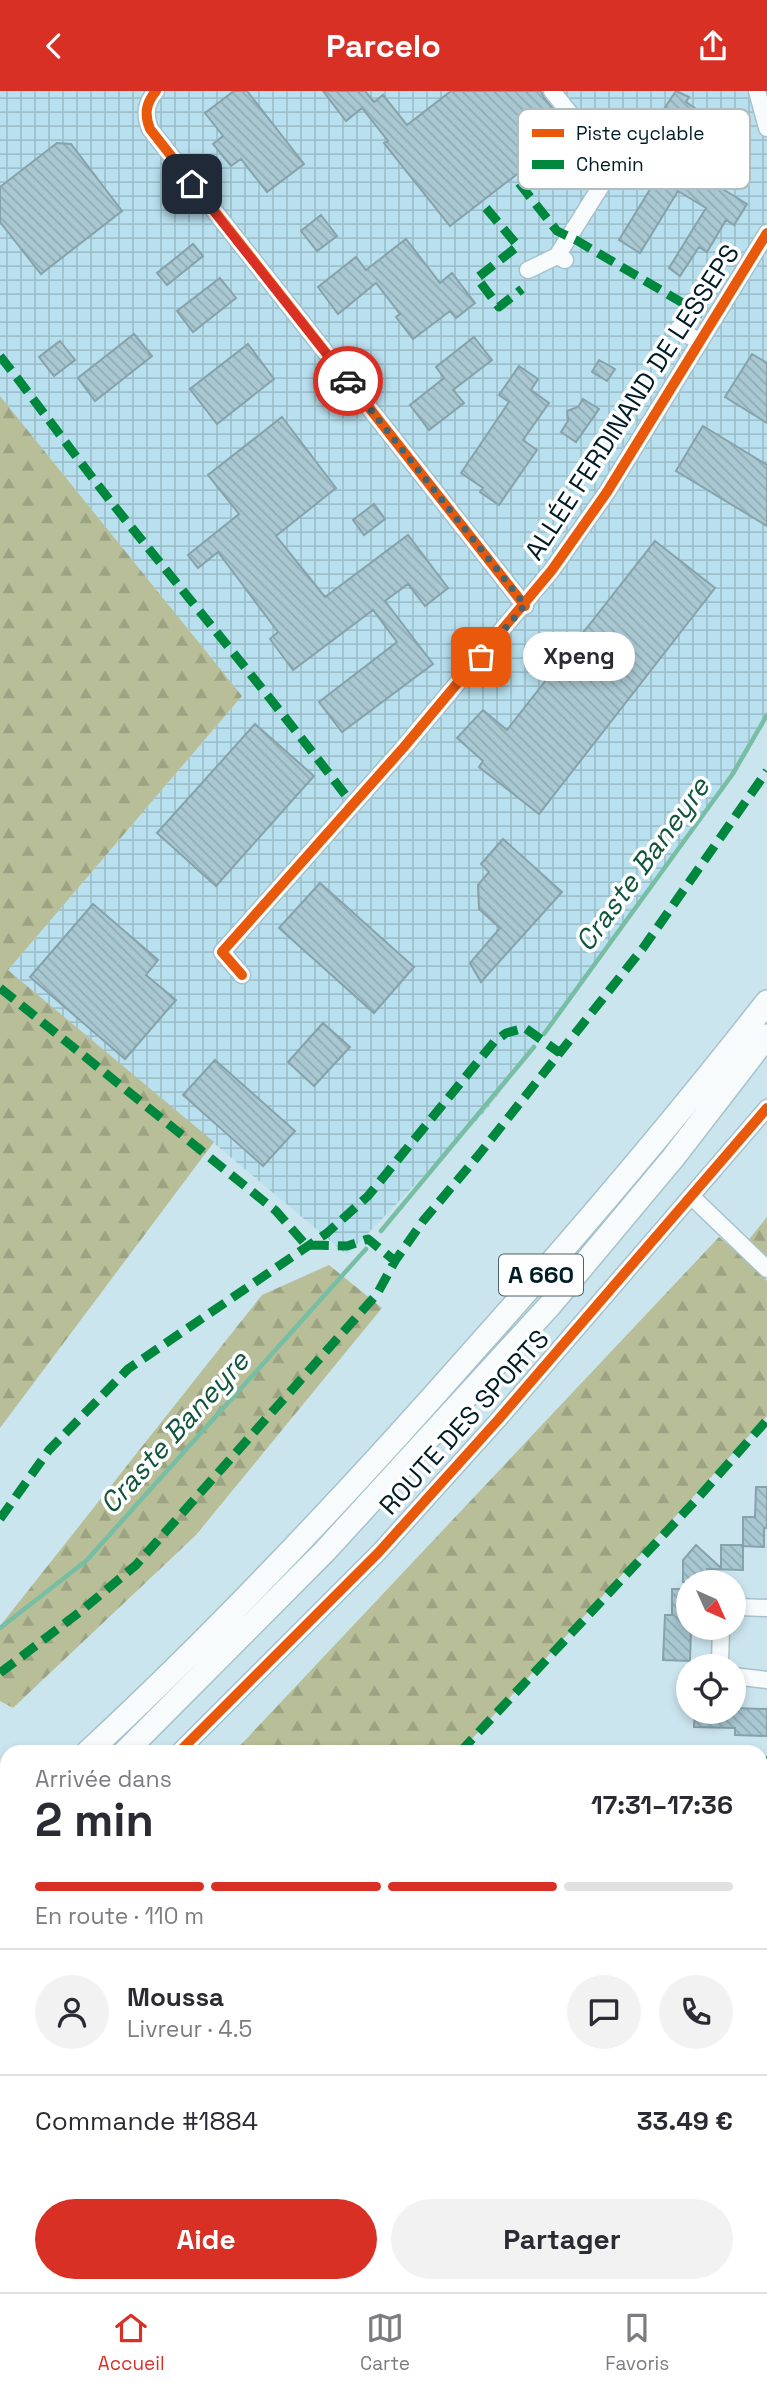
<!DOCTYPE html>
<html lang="fr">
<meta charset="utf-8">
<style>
:root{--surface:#fff;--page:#f2f2f3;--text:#2b2b33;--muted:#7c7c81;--line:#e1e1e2;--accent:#d93025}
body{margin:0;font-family:"Space Grotesk",sans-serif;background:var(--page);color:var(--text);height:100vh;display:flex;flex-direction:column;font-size:26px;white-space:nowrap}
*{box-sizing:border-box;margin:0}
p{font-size:23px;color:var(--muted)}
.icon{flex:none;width:38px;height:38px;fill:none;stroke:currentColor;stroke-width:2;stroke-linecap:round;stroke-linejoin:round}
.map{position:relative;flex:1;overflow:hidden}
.side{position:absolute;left:0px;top:1654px;width:768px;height:548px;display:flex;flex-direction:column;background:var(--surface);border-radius:21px 21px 0 0;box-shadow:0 4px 10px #0003}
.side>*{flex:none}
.needle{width:46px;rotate:135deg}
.tools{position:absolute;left:676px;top:1479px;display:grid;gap:14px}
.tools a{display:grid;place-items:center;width:70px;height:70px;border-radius:50%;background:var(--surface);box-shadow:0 4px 10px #0003;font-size:35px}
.pin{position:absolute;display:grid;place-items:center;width:60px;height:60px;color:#fff;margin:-30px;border-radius:14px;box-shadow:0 4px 10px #0006}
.courier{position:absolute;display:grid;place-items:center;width:70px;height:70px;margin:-35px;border:5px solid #d93025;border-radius:50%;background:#fff;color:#222;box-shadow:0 2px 9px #0007}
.bubble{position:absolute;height:49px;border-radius:24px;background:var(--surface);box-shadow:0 4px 10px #0003;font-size:23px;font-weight:600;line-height:49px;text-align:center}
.overview em{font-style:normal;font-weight:600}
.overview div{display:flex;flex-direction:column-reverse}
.overview{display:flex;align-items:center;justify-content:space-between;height:119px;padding:0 35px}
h1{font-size:46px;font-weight:600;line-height:52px}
.bar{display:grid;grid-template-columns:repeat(4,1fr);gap:10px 7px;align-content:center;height:84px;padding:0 35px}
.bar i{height:9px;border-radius:5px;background:var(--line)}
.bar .current{background:var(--accent)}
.bar p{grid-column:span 4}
.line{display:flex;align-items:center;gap:18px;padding:0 35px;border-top:2px solid var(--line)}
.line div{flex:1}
.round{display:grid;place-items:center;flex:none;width:74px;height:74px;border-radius:37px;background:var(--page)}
.primary-button{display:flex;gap:14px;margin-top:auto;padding:14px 35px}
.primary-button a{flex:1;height:80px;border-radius:42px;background:var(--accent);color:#fff;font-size:28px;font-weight:600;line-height:80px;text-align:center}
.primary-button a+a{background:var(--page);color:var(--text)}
header{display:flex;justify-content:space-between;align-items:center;height:91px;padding:0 35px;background:var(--accent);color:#fff;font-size:32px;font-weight:600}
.tabs{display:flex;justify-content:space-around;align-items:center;height:98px;border-top:2px solid var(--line);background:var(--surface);font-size:19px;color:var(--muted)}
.tabs a{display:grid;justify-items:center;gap:4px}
.tabs .current{color:var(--accent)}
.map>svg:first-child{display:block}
</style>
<header><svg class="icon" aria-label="back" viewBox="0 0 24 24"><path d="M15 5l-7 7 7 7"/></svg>Parcelo<svg class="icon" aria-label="share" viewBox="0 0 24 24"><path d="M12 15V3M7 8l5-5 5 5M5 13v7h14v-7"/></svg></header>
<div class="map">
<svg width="767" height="2201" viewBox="0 0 767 2201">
<defs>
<pattern id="industrial-grid" width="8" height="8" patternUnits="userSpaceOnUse" patternTransform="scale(1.75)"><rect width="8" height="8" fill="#b9e0ee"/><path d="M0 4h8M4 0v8" fill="none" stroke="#9dc0cc"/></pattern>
<pattern id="forest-firs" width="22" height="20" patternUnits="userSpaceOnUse" patternTransform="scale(1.75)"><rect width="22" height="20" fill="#b8be97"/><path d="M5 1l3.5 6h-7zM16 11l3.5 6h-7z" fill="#9ca382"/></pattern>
<pattern id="building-back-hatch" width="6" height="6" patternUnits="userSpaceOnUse" patternTransform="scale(1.75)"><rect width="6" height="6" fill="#a9c8d2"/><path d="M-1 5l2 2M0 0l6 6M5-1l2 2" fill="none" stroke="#90abb4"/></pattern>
</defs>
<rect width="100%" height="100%" fill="#cbe5ee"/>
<path fill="url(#industrial-grid)" d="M0 0H767V629L736 682 486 1020 347 1164 8 879 242 605 0 305Z"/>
<path fill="url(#forest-firs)" d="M0 305 242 605 8 879 214 1051 0 1337Z
M767 1126V1185L765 1188 767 1190V1325L460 1661H234L719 1146 738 1162Z
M329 1174 382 1217 196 1444 13 1617 0 1610V1535L262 1204Z
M761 2154 767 2159V2201H416L418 2194H761Z"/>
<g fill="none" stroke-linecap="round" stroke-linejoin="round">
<path stroke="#78bea5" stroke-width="4.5" d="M544 943 732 684 767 624
M381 1140 534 956
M0 1537 86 1470 366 1158"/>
</g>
<path fill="url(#building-back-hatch)" stroke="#86a2ab" stroke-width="2" d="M234 0H247L304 73 267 101 241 68 231 75 213 53 223 45 205 22Z
M323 0H365L374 11 383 4 407 34 451 0H541L544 7 577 47 564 57 584 84 573 93 547 60 450 135 384 52 388 50 362 17 346 30Z
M676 0 689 6 686 11 708 26 701 35 730 53 708 89 747 113 734 134 726 129 707 161 699 156 680 185 669 177 706 117 678 100 640 162 619 149 657 87 645 79 666 45 652 36Z
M57 52 71 53 122 120 41 183 0 131V96Z
M321 124 337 145 317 160 301 140Z
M406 148 440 192 452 182 475 212 456 227 450 220 413 248 396 226 400 223 376 192 338 223 318 196 356 166 366 179Z
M193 153 203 165 167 194 157 182Z
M220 187 236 207 193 241 177 220Z
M134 243 152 265 95 310 78 287Z
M474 246 492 269 453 299 464 312 429 339 410 314 444 287 436 276Z
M60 250 75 269 54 285 39 266Z
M248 253 274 288 217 333 190 298Z
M752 263 767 272V332L725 306Z
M599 269 615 278 607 290 592 281Z
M519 275 538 288 531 299 549 312 523 349 537 359 499 414 480 401 483 397 461 382 509 311 499 304Z
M583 308 599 318 576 351 561 341 568 330 567 320 578 316Z
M282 326 336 397 276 445 325 506 408 444 448 497 425 515 408 493 385 510 433 573 342 641 319 611 397 551 373 519 293 579 270 548 278 541 218 461 198 477 188 464 239 423 208 384Z
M703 335 767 374V435L676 380Z
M374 413 385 428 364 444 353 429Z
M655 450 715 497 539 723 479 676 483 670 457 647 483 619 507 639Z
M255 633 314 685 216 795 157 742Z
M503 748 562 801 481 891 470 872 500 837 479 818 478 794 489 781 481 773Z
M320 792 414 876 374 922 279 837Z
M93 813 158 869 146 884 176 909 125 968 30 886Z
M323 932 350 956 314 995 288 971Z
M215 969 295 1040 263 1075 183 1004Z
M756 1396H767V1437H764V1456L743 1455V1479L707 1478V1491H683V1469L696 1454 721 1477V1454H743V1426H755Z
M672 1498H688V1539H691L690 1570 663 1569 665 1524H672Z
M733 1617 767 1618V1645L735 1644V1637L694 1636 695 1620H733Z"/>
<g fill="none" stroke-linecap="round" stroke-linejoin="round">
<g stroke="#a7c2cb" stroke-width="19">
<path id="minor" d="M156 0C146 12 144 23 150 38L525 515
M552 0 584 40
M757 0 767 37
M565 169 557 165 613 76 597 55
M528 179 557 165
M678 238 700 251
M242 884 222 861 404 656 552 479 607 401 767 142
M691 1105 767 1178
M733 1519 739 1516 767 1517
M721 1536 720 1572 721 1575
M733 1585 767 1589
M179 1661 379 1461 498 1329 767 1017
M0 1831 7 1824
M761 1890 767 1887
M761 2108 767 2102
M761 2139 767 2143
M392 2201 396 2194"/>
</g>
<g stroke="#a7c2cb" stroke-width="26">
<path id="highway" d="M88 1661C225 1534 354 1396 477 1256 577 1144 675 1029 767 911
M125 1661 325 1460 551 1213 673 1067 767 945
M0 1742 7 1735
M0 1776 7 1769"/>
</g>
<path stroke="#c2ccce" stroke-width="2.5" stroke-dasharray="5 5" stroke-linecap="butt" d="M0 1937 7 1934
M160 2194 161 2201"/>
<use href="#minor" stroke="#f7fbfc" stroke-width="16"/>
<use href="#highway" stroke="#f7fbfc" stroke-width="23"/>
<path stroke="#00873e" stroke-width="9" stroke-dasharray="18 9" stroke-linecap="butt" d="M519 92 557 140 576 149 703 224
M486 117 518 155 477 187 499 216 522 198
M0 265C41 317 79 371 120 422 198 519 278 615 353 714
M0 897 276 1120 306 1154 347 1155 368 1148 395 1170
M0 1428 49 1359 128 1278 327 1142 368 1105 494 951 506 942 525 937 560 962
M0 1582 81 1520 136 1474 377 1203 395 1170 423 1130 477 1066 643 857 767 680
M460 1661 697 1408 767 1329
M761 1670H767"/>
<g stroke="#fff" stroke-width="15">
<path id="cycleway" d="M156 0C146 12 144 23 150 38L525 515
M242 884 222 861 404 656 552 479 607 401 767 142
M179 1661 379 1461 498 1329 767 1017"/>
</g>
<use href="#cycleway" stroke="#e8590c" stroke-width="10"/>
</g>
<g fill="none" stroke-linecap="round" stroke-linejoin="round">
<path stroke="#47636d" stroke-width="7" stroke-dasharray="0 12.6" d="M348 290 525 514 481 566"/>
<path stroke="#d93025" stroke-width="9" d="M192 93 348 290"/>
</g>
<g text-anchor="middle" stroke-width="7" stroke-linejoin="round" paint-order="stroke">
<rect fill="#fff" stroke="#4c6168" stroke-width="2" x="499" y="1163.5" width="84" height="41" rx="5"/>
<g font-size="24" font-weight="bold" fill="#001d27">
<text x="541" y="1192">A 660</text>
</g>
<g font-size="26" fill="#001d27" stroke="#fff">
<text transform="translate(632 311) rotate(-57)" y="9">ALLÉE FERDINAND DE LESSEPS</text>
<text transform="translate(464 1331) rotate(-48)" y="9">ROUTE DES SPORTS</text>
</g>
<g font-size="28" font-style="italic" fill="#10553b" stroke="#fff">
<text transform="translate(642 773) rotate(-54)" y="10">Craste Baneyre</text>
<text transform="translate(174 1341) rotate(-48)" y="10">Craste Baneyre</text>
</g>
</g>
<rect x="518" y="18" width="232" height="80" rx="10" fill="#fff" stroke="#b2bbbe" stroke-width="2"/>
<rect x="532" y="38" width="32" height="8" fill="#e8590c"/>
<rect x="532" y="69" width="32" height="9" fill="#00873e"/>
<g font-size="19" fill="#001d27">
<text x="576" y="49">Piste cyclable</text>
<text x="576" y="80">Chemin</text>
</g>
</svg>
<div class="tools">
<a><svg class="needle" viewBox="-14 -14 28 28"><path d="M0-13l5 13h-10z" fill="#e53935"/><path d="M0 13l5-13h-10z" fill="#7c7c81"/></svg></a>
<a><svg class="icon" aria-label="locate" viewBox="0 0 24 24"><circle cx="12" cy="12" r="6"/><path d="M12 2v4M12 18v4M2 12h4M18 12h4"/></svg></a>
</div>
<div class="pin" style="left:481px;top:566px;background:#ea580c"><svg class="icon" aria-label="bag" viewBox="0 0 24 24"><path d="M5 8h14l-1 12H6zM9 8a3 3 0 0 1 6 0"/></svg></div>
<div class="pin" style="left:192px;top:93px;background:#1f2937"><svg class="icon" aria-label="home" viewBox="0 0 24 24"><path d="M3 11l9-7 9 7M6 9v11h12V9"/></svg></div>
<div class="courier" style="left:348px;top:290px"><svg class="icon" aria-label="car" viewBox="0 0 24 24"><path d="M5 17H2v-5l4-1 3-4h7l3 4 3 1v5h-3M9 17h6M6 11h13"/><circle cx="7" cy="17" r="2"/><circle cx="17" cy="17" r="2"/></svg></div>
<div class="bubble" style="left:523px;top:541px;width:112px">Xpeng</div>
<section class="side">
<div class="overview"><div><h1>2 min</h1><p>Arrivée dans</p></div><em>17:31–17:36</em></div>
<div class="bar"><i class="current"></i><i class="current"></i><i class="current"></i><i></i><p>En route · 110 m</p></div>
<div class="line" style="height:126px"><a class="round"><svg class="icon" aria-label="person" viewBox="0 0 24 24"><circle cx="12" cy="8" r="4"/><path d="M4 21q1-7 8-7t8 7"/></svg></a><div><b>Moussa</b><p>Livreur · 4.5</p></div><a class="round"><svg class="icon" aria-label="chat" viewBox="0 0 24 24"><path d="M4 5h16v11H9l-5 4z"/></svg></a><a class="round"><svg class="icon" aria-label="phone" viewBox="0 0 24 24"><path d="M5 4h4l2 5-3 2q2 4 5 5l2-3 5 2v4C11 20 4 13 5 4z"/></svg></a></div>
<div class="line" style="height:91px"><div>Commande #1884</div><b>33.49 €</b></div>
<div class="primary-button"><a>Aide</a><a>Partager</a></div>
</section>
</div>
<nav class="tabs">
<a class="current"><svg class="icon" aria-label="home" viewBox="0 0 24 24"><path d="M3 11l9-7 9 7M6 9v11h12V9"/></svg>Accueil</a>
<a><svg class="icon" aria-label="map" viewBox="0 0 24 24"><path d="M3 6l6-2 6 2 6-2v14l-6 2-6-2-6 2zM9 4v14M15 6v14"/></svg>Carte</a>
<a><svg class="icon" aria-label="saved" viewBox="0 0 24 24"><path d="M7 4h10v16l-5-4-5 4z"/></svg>Favoris</a>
</nav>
